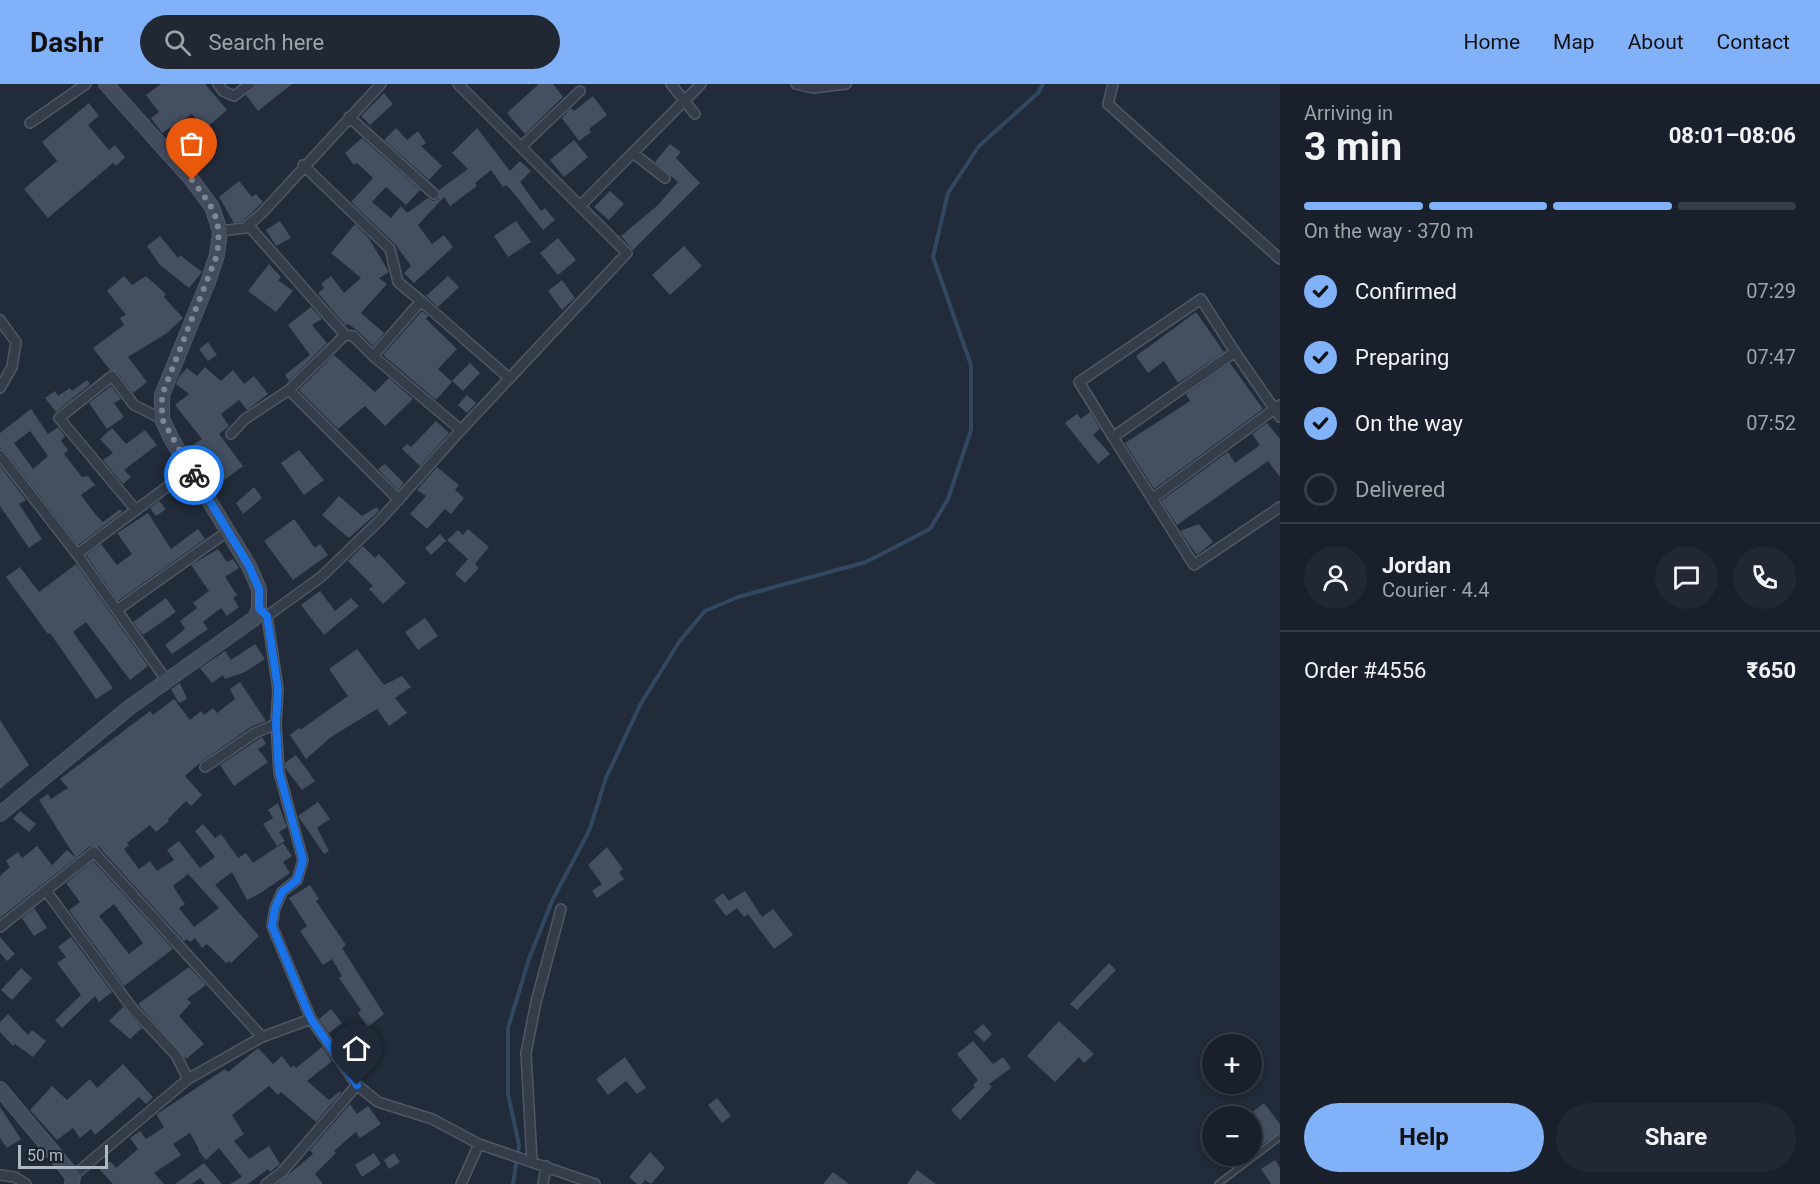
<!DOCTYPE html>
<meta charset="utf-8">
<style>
:root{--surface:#19202b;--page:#222833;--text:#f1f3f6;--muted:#9fa3a9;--line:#373e47;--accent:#81b1f8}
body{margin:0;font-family:Roboto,sans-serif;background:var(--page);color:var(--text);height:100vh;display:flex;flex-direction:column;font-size:22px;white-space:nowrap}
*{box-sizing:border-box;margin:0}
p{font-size:20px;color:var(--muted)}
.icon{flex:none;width:33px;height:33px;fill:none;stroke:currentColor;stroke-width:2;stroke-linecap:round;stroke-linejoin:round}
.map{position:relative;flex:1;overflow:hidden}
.drawer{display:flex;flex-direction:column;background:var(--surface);width:540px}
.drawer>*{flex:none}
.buttons{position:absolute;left:1202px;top:950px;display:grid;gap:12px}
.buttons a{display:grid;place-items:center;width:60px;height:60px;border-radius:50%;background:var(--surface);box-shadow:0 3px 9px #0003,0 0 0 2px var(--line);font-size:30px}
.scale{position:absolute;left:18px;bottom:15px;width:90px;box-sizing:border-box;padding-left:6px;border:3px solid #afb8c5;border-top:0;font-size:16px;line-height:21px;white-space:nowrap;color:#afb8c5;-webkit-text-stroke:4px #1a222d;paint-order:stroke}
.pin{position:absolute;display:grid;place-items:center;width:51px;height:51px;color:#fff;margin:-62px -26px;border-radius:50% 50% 50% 0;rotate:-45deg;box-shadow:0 0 6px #0007}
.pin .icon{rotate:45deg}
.courier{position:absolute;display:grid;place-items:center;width:60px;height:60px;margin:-30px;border:4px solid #1a73e8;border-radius:50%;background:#fff;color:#222;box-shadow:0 2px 8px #0007}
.summary em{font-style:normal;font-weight:700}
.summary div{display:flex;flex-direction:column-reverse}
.summary{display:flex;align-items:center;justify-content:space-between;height:102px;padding:0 24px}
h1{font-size:39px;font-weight:700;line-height:45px}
.bar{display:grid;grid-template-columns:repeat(4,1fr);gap:9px 6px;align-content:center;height:72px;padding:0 24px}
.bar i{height:8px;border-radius:4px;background:var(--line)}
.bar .on{background:var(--accent)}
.bar p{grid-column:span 4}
.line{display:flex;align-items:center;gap:15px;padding:0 24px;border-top:2px solid var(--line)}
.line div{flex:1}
.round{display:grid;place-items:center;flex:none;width:63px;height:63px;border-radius:32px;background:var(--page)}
ol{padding:0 24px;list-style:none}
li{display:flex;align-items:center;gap:18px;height:66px}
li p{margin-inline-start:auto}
li .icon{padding:6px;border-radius:50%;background:var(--accent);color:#111;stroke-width:4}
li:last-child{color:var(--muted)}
li i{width:33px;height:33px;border:3px solid var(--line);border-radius:50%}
.primary-button{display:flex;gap:12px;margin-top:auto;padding:12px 24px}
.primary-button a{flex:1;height:69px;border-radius:36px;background:var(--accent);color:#111;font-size:24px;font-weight:700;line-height:69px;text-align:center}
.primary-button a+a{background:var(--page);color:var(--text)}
header{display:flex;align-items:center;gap:36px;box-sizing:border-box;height:84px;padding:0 30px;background:var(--accent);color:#111}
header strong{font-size:28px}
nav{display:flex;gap:33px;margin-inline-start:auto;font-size:21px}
.search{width:420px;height:54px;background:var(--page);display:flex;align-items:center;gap:15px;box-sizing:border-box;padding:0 21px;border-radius:33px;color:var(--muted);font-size:22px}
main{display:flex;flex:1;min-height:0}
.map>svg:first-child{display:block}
</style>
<header>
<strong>Dashr</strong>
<div class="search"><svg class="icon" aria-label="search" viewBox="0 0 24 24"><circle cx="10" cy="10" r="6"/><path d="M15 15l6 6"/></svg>Search here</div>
<nav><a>Home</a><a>Map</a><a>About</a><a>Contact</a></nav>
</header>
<main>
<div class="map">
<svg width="1280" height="1100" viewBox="0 0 1280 1100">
<rect width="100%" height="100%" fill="#212b39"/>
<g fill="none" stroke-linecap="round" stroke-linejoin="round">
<path stroke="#344760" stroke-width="4" d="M513 1100 519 1061 508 1010V944L529 875 552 817 589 747 606 694 640 621 679 558 705 527 738 513 866 478 930 445 948 415 971 346V281L933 173 948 109 979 62 1038 9 1043 0"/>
</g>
<path fill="#445060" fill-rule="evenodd" d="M161 0H205L227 26 205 45 192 30 162 49 151 34 159 28 146 11Z
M257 0H292L258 27 246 11Z
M539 0H553L563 13 525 50 507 29Z
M384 9 393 20 370 41 361 32Z
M593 12 607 31 589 45 591 48 579 57 562 34 571 24 574 27Z
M89 19 99 32 88 41 109 66 115 61 125 73 116 82 113 79 48 134 24 105 57 77 42 58Z
M396 44 407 56 418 47 426 59 421 62 442 82 429 96 384 56Z
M477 44 510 87 520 77 531 87 520 98 541 127 545 124 555 136 543 146 511 106 506 101 503 103 491 86 475 99 477 102 450 122 444 113 418 141 432 160 444 151 453 163 414 199 404 189 411 182 395 160 351 118 373 94 357 79 354 81 345 69 362 54 420 106 406 121 386 103 372 118 391 134 401 122 407 129 428 114 433 117 439 115V106L468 85 452 69Z
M201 51 214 67 193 84 180 69Z
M574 56 588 73 564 93 550 76Z
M670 60 681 68 676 74 700 99 633 166 621 152 658 121 678 98 655 78Z
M239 97 252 113 256 110 263 118 242 138 234 139 219 113Z
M610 107 624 120 609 136 594 123Z
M280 137 291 154 276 162 266 146Z
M516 137 531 158 508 173 494 152Z
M355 140 370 156 389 188 379 194 387 200 361 229 384 249 373 262 358 247 348 240 346 242 318 209 324 204 321 200 331 192 344 209 361 194 331 169Z
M160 152 178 174 180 171 202 188 189 204 159 180 147 162Z
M558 154 576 176 558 191 540 169Z
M684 162 702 182 670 211 652 191Z
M269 180 281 193 278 196 293 207 276 228 248 207Z
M124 192 132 201 146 192 166 210 164 213 183 234 167 249 128 273 147 298 133 309 117 288 110 286 93 264 124 241 120 234 126 231 107 207Z
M448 192 459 203 438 223 426 212Z
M562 196 575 214 562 226 548 207Z
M311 223 322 235 312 241 327 259 289 297 285 291 310 271 288 241Z
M422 227 428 232 426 235 457 265 438 285 452 298 436 316 383 271Z
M1196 228 1224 268 1178 299 1164 277 1148 289 1136 272Z
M208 258 217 271 208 277 199 265Z
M334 271 375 308 389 294 413 315 385 342 365 322 338 345 299 306Z
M470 279 480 289 463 307 452 297Z
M1230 279 1263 325 1154 405 1125 359 1190 317 1186 310Z
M205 283 221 297 233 286 244 300 254 292 268 310 247 326 239 316 221 330 229 342 219 350 243 382 219 400 202 379 206 376 194 360 202 355 175 321 189 310 176 300 179 293 187 284 197 292Z
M87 296 90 300 56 328 45 314 55 307 58 312 70 304 72 307Z
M111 302 121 315 114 319 124 333 107 345 89 319Z
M467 311 476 319 467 329 458 321Z
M31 325 48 350 58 343 65 352 61 357 68 366 64 370 82 393 88 392 95 401 81 411 96 431 103 438 120 425 122 428 78 461 5 367 0 364V349ZM30 347 48 372 33 385 14 359Z
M1090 328 1100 345 1093 351 1110 370 1098 380 1065 339 1077 330 1081 335Z
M436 337 449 349 420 382 402 365 407 360 411 363Z
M1267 339 1280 355V393L1268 377 1177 441 1161 417 1228 368 1235 379 1260 361 1252 350Z
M112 344 126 360 145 346 157 361 124 386 131 393 123 400 103 376 113 369 100 355Z
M299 366 324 396 304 411 281 379Z
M385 380 404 399 398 406 378 385Z
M0 382 26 416 19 420 42 455 29 464 0 422Z
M437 383 459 401 455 406 464 414 451 430 445 425 427 445 410 430 426 412 417 406Z
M254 403 262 414 243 430 236 419Z
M339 412 362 432 377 423 379 427 349 454 322 431Z
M159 417 166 425 156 432 150 424Z
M148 429 171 465 198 445 205 455 118 517 86 471 101 460 117 481 132 470 117 449Z
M294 435 315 464 320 460 328 471 293 496 264 457Z
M1199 440 1213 458 1197 471 1180 447Z
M468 445 489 463 475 480 479 484 465 499 455 490 468 475 447 456 458 446 463 451Z
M440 450 446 457 431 471 425 464Z
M363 462 375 474 379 470 406 499 383 520 369 505 373 502 348 477Z
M218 465 227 478 233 475 239 484 225 493 237 511 233 514 239 523 227 532 221 524 203 538 208 545 172 570 165 561 185 545 180 537 197 524 193 519 209 507 191 481Z
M76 480 148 582 130 596 86 538 73 548 113 604 96 615 50 549 48 550 6 493 20 483 39 508Z
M320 507 335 527 351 514 359 522 324 551 301 521Z
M166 514 176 528 143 551 133 538Z
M425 534 438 552 418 566 405 548Z
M255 560 265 575 245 588 225 595 223 591 212 599 200 584 225 567 231 576Z
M357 565 384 601 402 592 411 603 395 614 407 629 389 642 377 625 331 653 306 675 290 651 299 644 300 646 348 612 329 585Z
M240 598 266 637 251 643 201 678 185 692 202 711 191 722 186 717 168 735 169 737 156 748 150 741 127 759 129 761 124 765 139 785 150 777 157 787 174 776 167 766 179 757 200 784 215 773 195 747 203 740 215 754 221 750 238 774 246 769 253 779 283 759 292 772 283 778 290 789 259 810 247 816 232 788 215 801 259 852 231 879 229 877 226 879 207 860 202 864 195 854 190 858 187 855 184 857 99 763 90 762 76 774 39 716 48 710 51 715 68 704 60 695 150 627 153 631 174 615 190 636 201 627 204 631 213 624 217 629 235 615 230 605ZM188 790 219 824 194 843 179 824 185 820 173 802Z
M180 599 187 615 179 619 171 605Z
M0 636 29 681 0 705Z
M262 653 266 660 258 665 268 678 234 702 220 681Z
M296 671 315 697 302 706 285 684V679Z
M318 718 330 735 317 744 329 767 324 770 298 732Z
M278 719 287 743 279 748 285 757 277 762 263 740 273 734 268 726Z
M20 727 36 740 29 748 13 735Z
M37 762 52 781 67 766 76 774 0 834V792L10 783 6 777 18 768 22 774Z
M607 763 623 785 619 788 624 795 597 814 592 807 602 800 588 781Z
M93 777 173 865 124 902 69 826 80 818 66 799ZM114 820 143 859 129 870 99 832Z
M310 801 319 815 316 817 346 861 342 864 384 930 368 943 358 929 361 926 339 894 342 892 332 875 323 881 300 847 307 842 289 814Z
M745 807 762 833 773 825 793 851 774 865 748 830 744 833 737 824 726 832 714 816 723 809 729 817Z
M34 824 47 844 34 852 22 834Z
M0 853 15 870 7 877 0 869Z
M71 853 112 908 99 918 95 912 62 944 55 936 81 911 57 879 66 873 58 863Z
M1109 879 1116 886 1077 926 1070 920Z
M189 883 206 901 187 915 191 919 179 932 204 960 186 975 138 920Z
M21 884 32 894 12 916 1 906Z
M123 923 142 944 130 955 109 937Z
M331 925 342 939 329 949 319 935Z
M8 930 28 951 32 946 46 957 33 973 15 960 13 962 0 948V938Z
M1059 937 1094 970 1084 979 1079 973 1055 998 1027 972Z
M983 940 992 950 984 958 974 948Z
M973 957 993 980 1003 973 1011 984 989 1000 992 1003 960 1036 951 1026 975 1003 973 1001 978 996 957 970Z
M322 963 332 977 307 997 329 1016 340 1007 341 1009 316 1038 281 1008 278 1011 269 1002 232 1031 244 1050 234 1057 249 1075 269 1062 280 1080 270 1088 268 1085 248 1100H230L242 1093 219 1064 206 1076 198 1066 199 1065 190 1049 173 1060 181 1071 154 1089 164 1100H113L100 1086 110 1077 116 1084 138 1065 130 1054 140 1047 146 1055 164 1043 156 1030 160 1028 225 985 228 988 258 964 273 980 282 972 291 984 294 981 296 984Z
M625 973 646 1004 637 1010 626 997 608 1011 596 995Z
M123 980 153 1013 146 1020 139 1013 95 1051 91 1045 80 1054 73 1044 57 1056 30 1026 52 1002 67 1016 90 995 97 1004Z
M717 1014 731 1032 722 1039 708 1021Z
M1264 1019 1280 1040V1049L1263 1060 1251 1044V1029Z
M350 1020 357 1030 368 1022 381 1040 360 1054 356 1048 334 1067 336 1069 315 1090 323 1100H277L313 1070 310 1066Z
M0 1023 21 1055 7 1064 0 1054Z
M650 1068 665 1084 651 1100 645 1096 642 1100H637L629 1093Z
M374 1069 381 1080 362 1093 355 1081Z
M394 1069 400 1078 389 1085 384 1076Z
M1275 1076 1280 1084V1100H1271L1261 1085Z
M204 1079 222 1100H205L200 1094 192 1100H175Z
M917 1086 936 1100H907Z
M833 1088 849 1100H823Z"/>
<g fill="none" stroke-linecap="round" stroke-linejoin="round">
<g stroke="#4f5864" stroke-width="8">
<path id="lane" d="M1218 1100 1280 1053"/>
</g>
<g stroke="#4f5864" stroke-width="12">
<path id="street" d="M218 0 223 7 234 12 250 0
M671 0 695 30
M796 0 813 4 846 0
M1113 0 1108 20 1280 175
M349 33 434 110
M30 39 86 0
M522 62 580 7
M633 69 665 94
M580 122 701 0
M248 141 345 251
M220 147 245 144 263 128 381 0
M421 217 509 294
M0 236 16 258 12 283 0 304
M373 272 461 346
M289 306 399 416
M1280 333 1235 268 1113 353 1194 481 1280 423
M231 350 245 335 289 306 345 251 353 252 373 272 421 217 398 198 390 165 303 81
M1113 353 1079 298 1201 215 1235 268
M0 371 77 470 167 597
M1152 415 1280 321
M136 426 59 334 112 292 134 321 162 335
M77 470 191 385
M117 526 228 447
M264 529 267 532 278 605 276 640 279 688 303 776 297 796 282 808 275 824 272 842 311 935
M267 532 321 493 381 435 461 346 627 169 458 0
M205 683 255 649 276 640
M47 808 132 924 176 971 188 995
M0 843 94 768 262 953
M532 1077 526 969 536 918 561 825
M0 1091 15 1093 26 1100
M73 1092 188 995 262 953 311 935 357 1001 378 1018 432 1035 479 1060
M266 1100 282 1088 357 1001
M461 1100 479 1060 595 1100
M543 1100 546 1082"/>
</g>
<g stroke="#4f5864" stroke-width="16">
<path id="secondary" d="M0 730 130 623 255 534 259 524V505L249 482 172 356 162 335V311L208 198 217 171 220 147 212 123 192 96 106 0
M0 1005 73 1092 72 1100"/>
</g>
<use href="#lane" stroke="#343d49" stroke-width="4.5"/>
<use href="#street" stroke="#343d49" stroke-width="9"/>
<use href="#secondary" stroke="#424c5c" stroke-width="14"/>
</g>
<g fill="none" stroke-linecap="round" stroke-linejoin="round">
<path stroke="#7d8794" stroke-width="6" stroke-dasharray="0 10.8" d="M192 96C214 125 222 134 217 171L162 311V335L194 391"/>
<path stroke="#1a73e8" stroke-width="8" d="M194 391 249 482 259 505V524L267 532 278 605 276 640 279 688 303 776 297 796 282 808 275 824 272 842 311 935 357 1001"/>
</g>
</svg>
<div class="buttons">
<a>+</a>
<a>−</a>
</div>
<div class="scale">50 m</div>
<div class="pin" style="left:192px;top:96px;background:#ea580c"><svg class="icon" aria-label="bag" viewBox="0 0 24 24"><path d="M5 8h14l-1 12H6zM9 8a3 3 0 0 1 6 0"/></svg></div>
<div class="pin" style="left:357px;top:1001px;background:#1f2937"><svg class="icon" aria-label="home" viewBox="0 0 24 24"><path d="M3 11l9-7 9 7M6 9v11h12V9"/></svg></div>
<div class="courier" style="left:194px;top:391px"><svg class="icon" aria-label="bike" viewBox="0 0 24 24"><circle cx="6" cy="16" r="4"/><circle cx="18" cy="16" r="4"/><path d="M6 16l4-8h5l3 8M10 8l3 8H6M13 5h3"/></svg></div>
</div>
<section class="drawer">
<div class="summary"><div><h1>3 min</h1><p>Arriving in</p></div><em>08:01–08:06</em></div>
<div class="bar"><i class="on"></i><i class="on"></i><i class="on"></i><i></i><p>On the way · 370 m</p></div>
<ol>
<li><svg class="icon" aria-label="check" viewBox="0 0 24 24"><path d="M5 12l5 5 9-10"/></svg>Confirmed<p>07:29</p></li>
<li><svg class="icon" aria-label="check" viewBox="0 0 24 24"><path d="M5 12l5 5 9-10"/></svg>Preparing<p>07:47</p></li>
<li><svg class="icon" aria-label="check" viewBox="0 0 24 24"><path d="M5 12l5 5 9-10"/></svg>On the way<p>07:52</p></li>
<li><i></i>Delivered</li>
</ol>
<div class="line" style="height:108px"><a class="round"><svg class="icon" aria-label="person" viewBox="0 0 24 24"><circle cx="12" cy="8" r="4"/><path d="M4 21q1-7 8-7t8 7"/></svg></a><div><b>Jordan</b><p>Courier · 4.4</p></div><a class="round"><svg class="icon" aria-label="chat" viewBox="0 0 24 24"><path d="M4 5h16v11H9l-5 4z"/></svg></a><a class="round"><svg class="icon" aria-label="phone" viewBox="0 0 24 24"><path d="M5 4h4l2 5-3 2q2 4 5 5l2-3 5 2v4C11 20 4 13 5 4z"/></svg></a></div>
<div class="line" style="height:78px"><div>Order #4556</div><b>₹650</b></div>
<div class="primary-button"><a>Help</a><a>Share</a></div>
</section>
</main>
